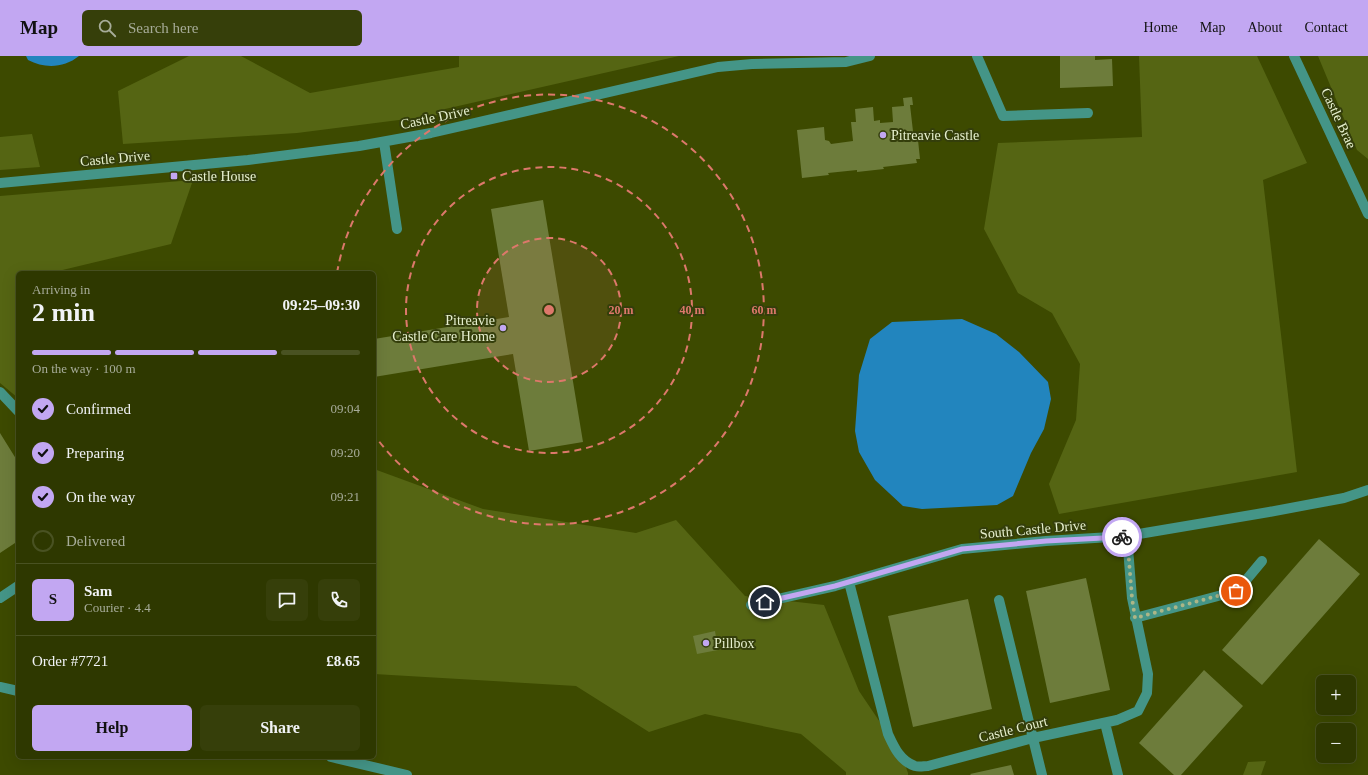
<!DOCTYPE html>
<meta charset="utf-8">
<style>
:root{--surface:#2e3800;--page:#363f0a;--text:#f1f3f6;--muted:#a7ac99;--line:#495222;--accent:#c2a7f2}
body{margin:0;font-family:Georgia,serif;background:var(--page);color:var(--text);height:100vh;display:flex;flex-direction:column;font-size:15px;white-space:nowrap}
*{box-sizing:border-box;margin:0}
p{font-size:13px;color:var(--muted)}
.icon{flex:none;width:22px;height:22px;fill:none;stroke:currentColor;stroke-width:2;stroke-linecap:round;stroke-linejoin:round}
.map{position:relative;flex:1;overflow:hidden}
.details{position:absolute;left:16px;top:215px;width:360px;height:488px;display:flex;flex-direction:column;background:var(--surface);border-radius:6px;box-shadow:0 4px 16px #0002,0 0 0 1px var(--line)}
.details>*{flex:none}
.controls{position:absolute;left:1316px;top:619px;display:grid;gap:8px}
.controls a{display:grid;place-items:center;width:40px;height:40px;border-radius:6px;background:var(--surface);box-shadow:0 4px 16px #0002,0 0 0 1px var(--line);font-size:20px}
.pin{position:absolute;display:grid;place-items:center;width:34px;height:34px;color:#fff;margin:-17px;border:2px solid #fff;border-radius:50%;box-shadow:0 1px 4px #0007}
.courier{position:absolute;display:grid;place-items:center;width:40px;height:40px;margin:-20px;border:3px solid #c2a7f2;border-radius:50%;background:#fff;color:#222;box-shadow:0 1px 5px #0007}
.overview em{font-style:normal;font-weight:700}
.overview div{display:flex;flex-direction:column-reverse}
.overview{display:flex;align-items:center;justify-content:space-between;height:68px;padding:0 16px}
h1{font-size:26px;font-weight:700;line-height:30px}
.bar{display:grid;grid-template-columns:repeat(4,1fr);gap:6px 4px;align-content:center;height:48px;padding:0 16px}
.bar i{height:5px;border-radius:3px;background:var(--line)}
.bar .on{background:var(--accent)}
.bar p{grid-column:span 4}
.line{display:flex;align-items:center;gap:10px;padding:0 16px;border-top:1px solid var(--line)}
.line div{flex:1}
.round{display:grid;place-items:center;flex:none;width:42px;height:42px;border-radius:6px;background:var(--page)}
ol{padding:0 16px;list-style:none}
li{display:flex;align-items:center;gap:12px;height:44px}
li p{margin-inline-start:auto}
li .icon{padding:4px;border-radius:50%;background:var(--accent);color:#111;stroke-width:4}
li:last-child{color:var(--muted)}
li i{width:22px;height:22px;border:2px solid var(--line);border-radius:50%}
.button{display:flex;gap:8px;margin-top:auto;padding:8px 16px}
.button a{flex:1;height:46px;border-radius:6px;background:var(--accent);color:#111;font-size:16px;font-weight:700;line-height:46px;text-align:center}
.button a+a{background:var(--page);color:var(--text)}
header{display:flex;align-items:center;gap:24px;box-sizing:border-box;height:56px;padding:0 20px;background:var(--accent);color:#111}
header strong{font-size:19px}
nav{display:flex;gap:22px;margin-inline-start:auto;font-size:14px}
.search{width:280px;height:36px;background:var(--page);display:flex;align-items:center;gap:10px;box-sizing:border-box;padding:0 14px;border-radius:6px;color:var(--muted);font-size:15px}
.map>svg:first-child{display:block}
</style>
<header>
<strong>Map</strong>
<div class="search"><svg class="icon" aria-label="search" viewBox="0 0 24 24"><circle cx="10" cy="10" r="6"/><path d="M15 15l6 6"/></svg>Search here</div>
<nav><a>Home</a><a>Map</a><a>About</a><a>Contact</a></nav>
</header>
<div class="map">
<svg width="1368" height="719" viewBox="0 0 1368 719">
<rect width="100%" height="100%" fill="#3d4a00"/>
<path fill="#556513" d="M189 0H241L310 37 459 11V0H679L445 53 438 59 297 77 123 88 118 35Z
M1139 0H1257L1307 107 1263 124 1297 416 1059 458 1049 428 1076 364 1080 308 1052 257 1018 237 984 173 998 87 1142 81Z
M1318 0H1368V103L1357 94Z
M32 78 40 111 0 114V81Z
M193 124 171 188 50 217H18V264L15 272 18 274V342L0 327V140Z
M374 413 483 453 636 477 676 464 745 540 824 549 859 635 888 678 903 703 908 717V719H846V716L801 678 705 658 649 676 576 630 374 618Z
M1266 705 1261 719H1243L1248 706Z"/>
<path fill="#2285be" d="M26 0H79C64 12 45 13 28 4Z
M962 263 996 278 1019 296 1048 326 1051 343 1044 373 1031 397 1013 440 997 449 922 453 903 450 875 424 859 396 855 375 859 319 870 283 892 266Z"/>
<path fill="#6d7c3b" d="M1060 0H1095V4L1112 3 1113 30 1060 32Z
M912 41 913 49H910L914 84H918L920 103H916L917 107 883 111 884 113 857 116V114L828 117 829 119 802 122 797 74 824 71 825 84 829 85 831 88 853 85 851 66H856L855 53 873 51 874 65 880 64V67L893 66 892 51 904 50 903 42Z
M543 144 583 386 529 395 513 298 374 321V283L509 261 491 153Z
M0 377 18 406V485L0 497Z
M1319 483 1360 518 1262 629 1222 594Z
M1086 522 1110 634 1050 647 1026 535Z
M968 543 992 653 913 671 888 560Z
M715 575 718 594 697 598 693 580Z
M1204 614 1243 650 1181 719H1174L1139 687Z
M1011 709 1014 719H971L970 718Z"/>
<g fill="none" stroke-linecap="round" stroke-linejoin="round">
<path stroke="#449587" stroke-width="10" d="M977 0 1003 60 1088 57
M1294 0 1368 158
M384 86 397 173
M0 127 248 104 359 90 431 77 718 11 752 8 846 6 870 0
M0 336 18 355
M849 526 888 678C894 691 900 705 915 710 919 711 924 710 928 710L1033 682 1117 664 1138 655 1147 637 1148 618 1132 542 1127 480
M0 542 18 530
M999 544 1042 719
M751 549 835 530 962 493 1046 485 1127 480 1269 456 1344 442 1368 434
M1135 562 1237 535 1262 505
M0 631 18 635
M1105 667 1118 719
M331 701 407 719"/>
</g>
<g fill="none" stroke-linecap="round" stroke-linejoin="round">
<path stroke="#acb687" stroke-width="4" stroke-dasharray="0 7.2" d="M1122 481 1127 480 1132 542 1135 562 1236 535"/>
<path stroke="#c2a7f2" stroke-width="5" d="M765 546 835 530 962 493 1046 485 1122 481"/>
</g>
<circle cx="549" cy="254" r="72" fill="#dd786b" fill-opacity=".12"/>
<g fill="none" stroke="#dd786b" stroke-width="2" stroke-dasharray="7 5">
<circle cx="549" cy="254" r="72"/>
<circle cx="549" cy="254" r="143"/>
<path d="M337 217A215 215 0 1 1 375 380"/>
</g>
<g fill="#c2a7f2" stroke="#343e0b" stroke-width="1.5">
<circle cx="883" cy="79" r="4"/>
<rect x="170" y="116" width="8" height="8" rx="2"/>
<circle cx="503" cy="272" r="4"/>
<circle cx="706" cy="587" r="4"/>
</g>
<g text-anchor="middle" stroke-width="4" stroke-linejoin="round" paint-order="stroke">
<g font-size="14" fill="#e7f0cf" stroke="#343e0b">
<text transform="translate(435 61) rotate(-12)" y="5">Castle Drive</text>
<text transform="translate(1339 62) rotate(65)" y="5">Castle Brae</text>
<text transform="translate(115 102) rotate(-5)" y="5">Castle Drive</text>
<text transform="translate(1033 473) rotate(-5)" y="5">South Castle Drive</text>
<text transform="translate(1013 673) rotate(-14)" y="5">Castle Court</text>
</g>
<g font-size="14" fill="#e7f0cf" stroke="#343e0b" text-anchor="start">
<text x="891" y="84">Pitreavie Castle</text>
<text x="182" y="125">Castle House</text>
<text x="495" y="269" text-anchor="end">Pitreavie<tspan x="495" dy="16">Castle Care Home</tspan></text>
<text x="714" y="592">Pillbox</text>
</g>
</g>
<circle cx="549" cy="254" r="6" fill="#dd786b" stroke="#343e0b" stroke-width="2"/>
<g font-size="12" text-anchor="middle" font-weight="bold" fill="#dd786b" stroke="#343e0b" stroke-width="4" stroke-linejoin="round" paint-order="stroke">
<text x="621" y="258">20 m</text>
<text x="692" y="258">40 m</text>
<text x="764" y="258">60 m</text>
</g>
</svg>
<div class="controls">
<a>+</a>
<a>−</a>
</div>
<div class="pin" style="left:1236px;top:535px;background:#ea580c"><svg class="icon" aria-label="bag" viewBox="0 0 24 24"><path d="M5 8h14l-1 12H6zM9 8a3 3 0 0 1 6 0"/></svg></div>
<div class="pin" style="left:765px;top:546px;background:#1f2937"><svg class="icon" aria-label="home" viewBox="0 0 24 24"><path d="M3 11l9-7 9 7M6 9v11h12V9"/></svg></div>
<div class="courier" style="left:1122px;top:481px"><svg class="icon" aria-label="bike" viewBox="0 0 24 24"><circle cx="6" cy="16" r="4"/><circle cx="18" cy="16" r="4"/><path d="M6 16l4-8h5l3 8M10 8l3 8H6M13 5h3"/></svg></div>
<section class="details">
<div class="overview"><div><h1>2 min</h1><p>Arriving in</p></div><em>09:25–09:30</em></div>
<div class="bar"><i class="on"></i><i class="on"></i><i class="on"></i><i></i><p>On the way · 100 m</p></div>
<ol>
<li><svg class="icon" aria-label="check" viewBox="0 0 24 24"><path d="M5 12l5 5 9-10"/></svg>Confirmed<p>09:04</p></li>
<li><svg class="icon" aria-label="check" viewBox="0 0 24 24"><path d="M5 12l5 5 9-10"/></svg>Preparing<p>09:20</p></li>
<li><svg class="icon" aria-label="check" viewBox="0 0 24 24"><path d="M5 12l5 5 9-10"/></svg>On the way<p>09:21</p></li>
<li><i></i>Delivered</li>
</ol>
<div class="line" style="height:72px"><b class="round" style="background:var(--accent);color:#111">S</b><div><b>Sam</b><p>Courier · 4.4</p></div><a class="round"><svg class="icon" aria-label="chat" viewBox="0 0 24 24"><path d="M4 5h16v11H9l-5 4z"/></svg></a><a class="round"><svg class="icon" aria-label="phone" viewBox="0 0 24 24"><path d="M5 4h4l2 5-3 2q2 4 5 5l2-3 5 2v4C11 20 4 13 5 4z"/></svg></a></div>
<div class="line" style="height:52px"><div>Order #7721</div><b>£8.65</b></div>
<div class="button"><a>Help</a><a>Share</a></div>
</section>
</div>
